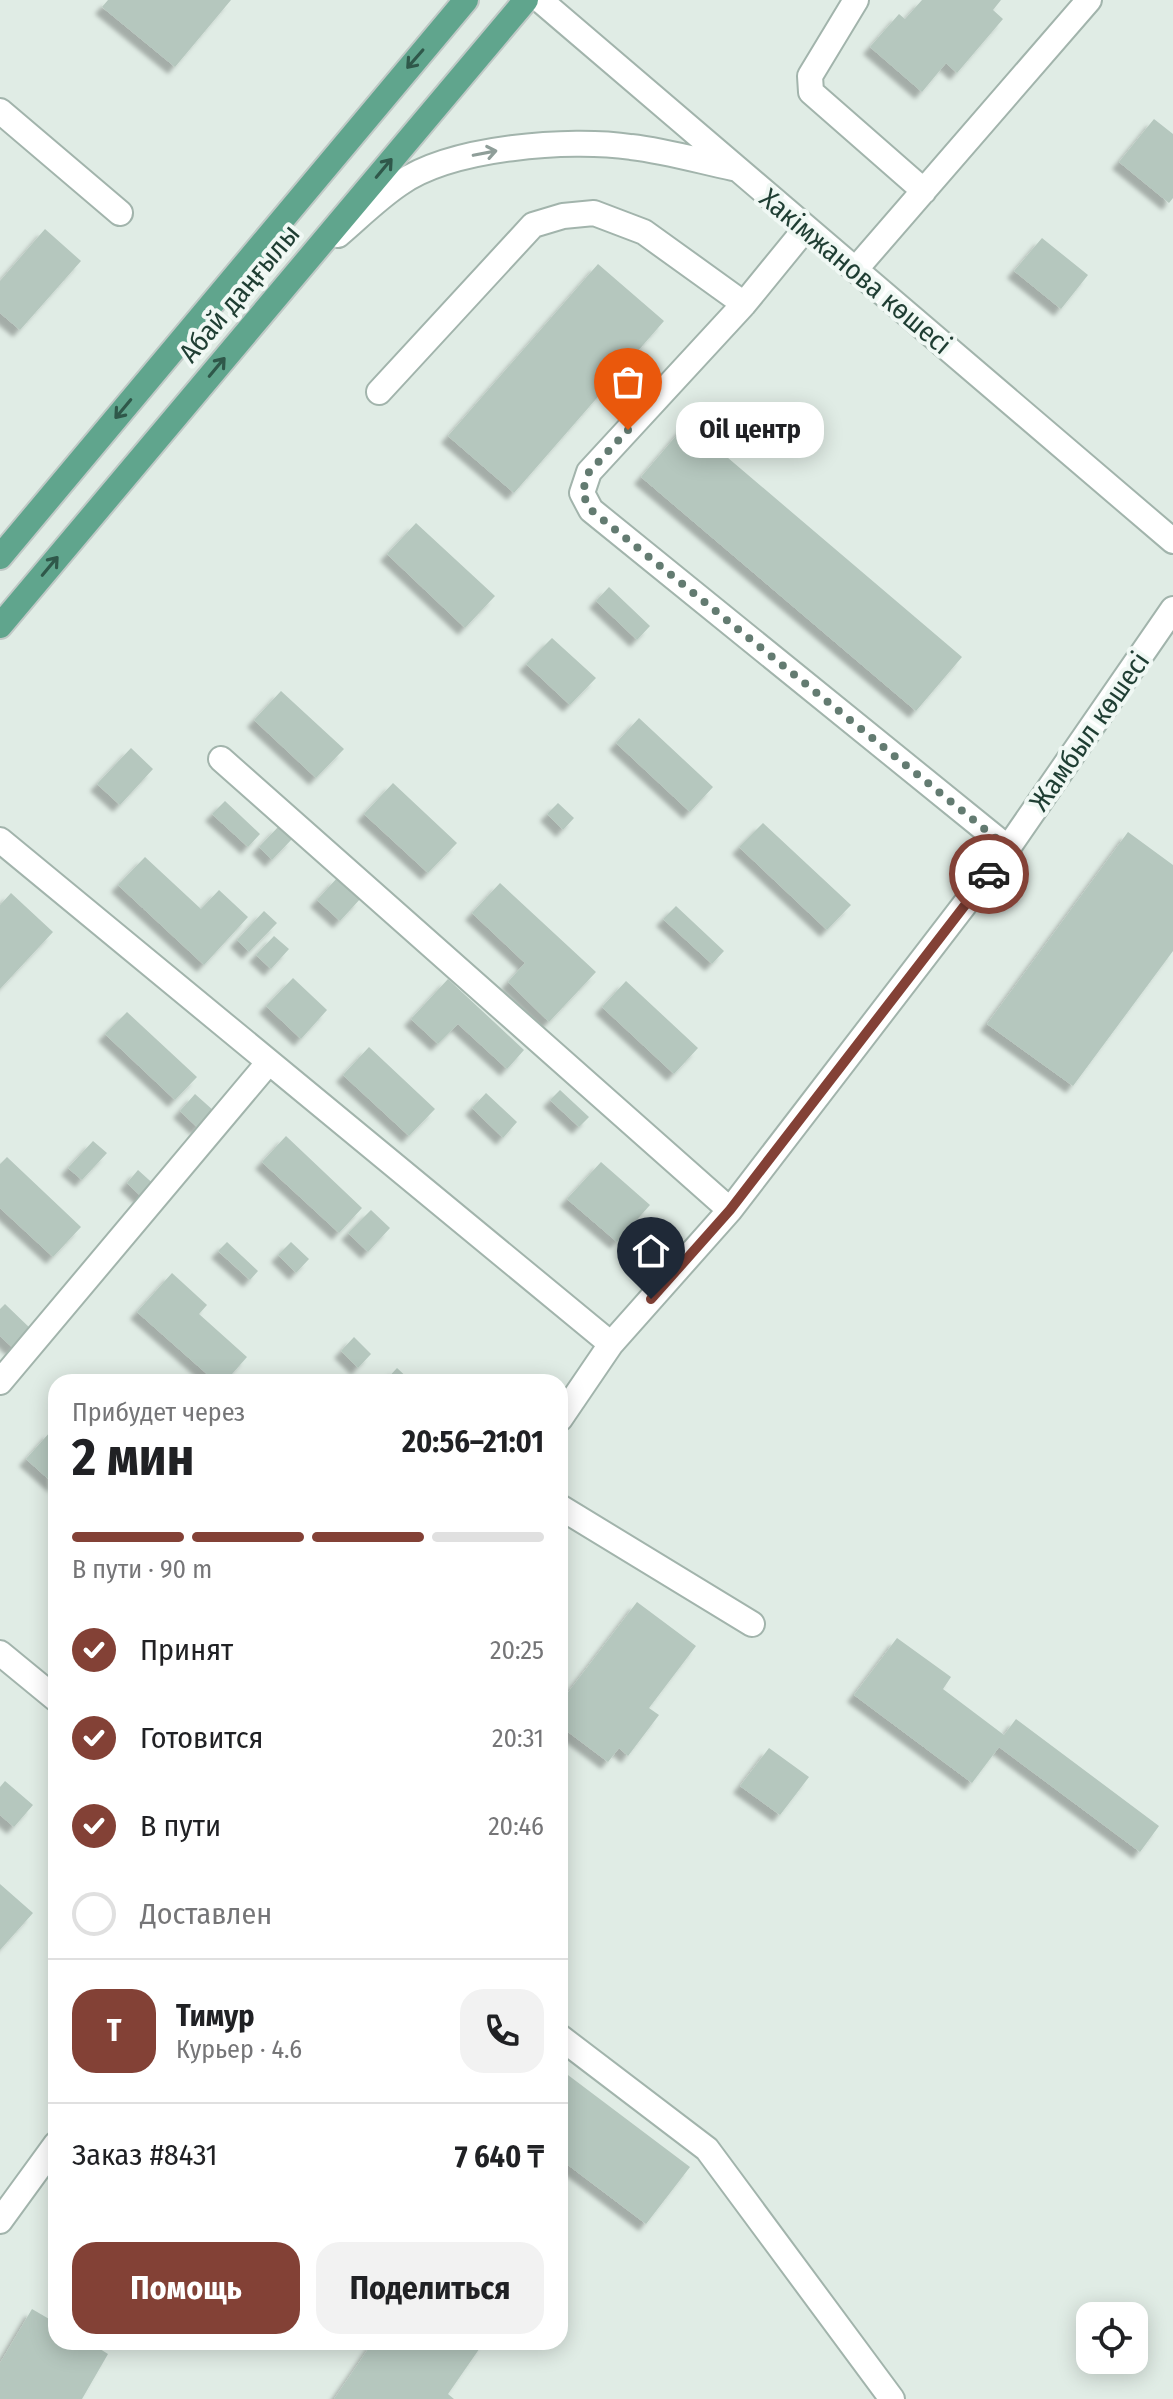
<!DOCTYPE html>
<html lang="ru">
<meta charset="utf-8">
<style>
:root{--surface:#fff;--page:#f2f2f2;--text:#202124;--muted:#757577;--line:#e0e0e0;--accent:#834136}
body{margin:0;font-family:"Fira Sans Condensed",sans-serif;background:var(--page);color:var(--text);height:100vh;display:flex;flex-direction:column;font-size:30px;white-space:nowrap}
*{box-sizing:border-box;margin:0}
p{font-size:26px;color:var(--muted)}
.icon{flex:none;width:44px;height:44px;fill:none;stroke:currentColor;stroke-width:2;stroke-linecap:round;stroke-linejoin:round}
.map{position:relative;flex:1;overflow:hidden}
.drawer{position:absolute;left:48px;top:1374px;width:520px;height:976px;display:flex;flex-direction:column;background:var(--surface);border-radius:24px;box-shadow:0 4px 20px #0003}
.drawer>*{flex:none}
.fabs{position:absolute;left:1076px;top:2302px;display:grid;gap:16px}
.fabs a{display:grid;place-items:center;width:72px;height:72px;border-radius:16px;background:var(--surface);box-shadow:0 4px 20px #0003;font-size:40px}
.pin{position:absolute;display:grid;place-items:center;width:68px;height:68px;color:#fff;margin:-82px -34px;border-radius:50% 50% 50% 0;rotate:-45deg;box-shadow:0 0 8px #0007}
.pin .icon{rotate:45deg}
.courier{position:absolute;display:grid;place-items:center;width:80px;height:80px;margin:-40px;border:6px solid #834136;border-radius:50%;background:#fff;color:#222;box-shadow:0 2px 10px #0007}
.bubble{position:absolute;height:56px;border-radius:24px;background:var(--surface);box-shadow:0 4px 20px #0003;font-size:26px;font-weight:700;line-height:56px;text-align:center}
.overview em{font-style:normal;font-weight:700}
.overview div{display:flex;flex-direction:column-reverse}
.overview{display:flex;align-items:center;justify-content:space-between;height:136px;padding:0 24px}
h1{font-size:52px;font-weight:700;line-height:60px}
.bar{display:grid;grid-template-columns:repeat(4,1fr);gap:12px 8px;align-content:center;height:96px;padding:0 24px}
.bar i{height:10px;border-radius:6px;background:var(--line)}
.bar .on{background:var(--accent)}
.bar p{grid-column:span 4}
.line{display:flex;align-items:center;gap:20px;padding:0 24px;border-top:2px solid var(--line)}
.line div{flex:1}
.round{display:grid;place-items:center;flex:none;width:84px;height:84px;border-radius:24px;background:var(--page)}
ol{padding:0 24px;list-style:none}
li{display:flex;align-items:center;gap:24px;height:88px}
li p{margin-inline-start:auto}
li .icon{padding:8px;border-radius:50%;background:var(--accent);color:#fff;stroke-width:4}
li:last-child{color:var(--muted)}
li i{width:44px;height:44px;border:4px solid var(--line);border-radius:50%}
.primary-button{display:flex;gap:16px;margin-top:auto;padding:16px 24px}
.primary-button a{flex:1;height:92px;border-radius:24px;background:var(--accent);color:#fff;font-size:32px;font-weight:700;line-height:92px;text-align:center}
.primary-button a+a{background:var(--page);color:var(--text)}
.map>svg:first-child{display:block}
</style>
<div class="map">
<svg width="1173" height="2399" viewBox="0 0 1173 2399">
<defs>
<filter id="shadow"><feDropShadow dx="-7" dy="7" stdDeviation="2" flood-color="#0004"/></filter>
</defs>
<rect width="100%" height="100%" fill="#e0ece5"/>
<path fill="#b5c7be" filter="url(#shadow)" d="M108 0H231L175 67 102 7Z
M922 0H1001L993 10 1003 19 957 73 946 63 922 92 870 47 899 14 905 19Z
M1154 119 1173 134V198L1169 203 1119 162Z
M45 229 81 261 20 330 0 313V281Z
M1042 238 1088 275 1061 309 1014 271Z
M598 264 664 321 514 493 448 436Z
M687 423 962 657 916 711 641 477Z
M416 523 495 596 465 628 387 554Z
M609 587 650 626 637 640 596 601Z
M552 638 596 678 570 705 526 664Z
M281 691 344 749 316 778 254 720Z
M639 718 713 787 690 812 616 743Z
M131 748 153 769 120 805 97 784Z
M393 783 457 843 428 873 364 814Z
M225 801 260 834 248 847 212 814Z
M558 803 574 818 563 830 547 814Z
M763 823 851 905 827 930 739 847Z
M279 826 293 838 272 860 259 847Z
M1128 832 1173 865V951L1073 1086 987 1024Z
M145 857 201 909 219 890 248 917 204 965 118 885Z
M338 877 361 898 340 921 317 900Z
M500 883 596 972 549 1022 508 982 525 963 472 913Z
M11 893 53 932 0 989V905Z
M676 906 724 951 712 964 663 919Z
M264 911 277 923 249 952 237 940Z
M274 936 289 949 271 969 256 955Z
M293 978 327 1010 301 1039 266 1006Z
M448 979 524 1050 507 1069 458 1024 438 1044 411 1019Z
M626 981 698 1048 674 1074 602 1007Z
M127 1012 197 1077 175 1100 105 1034Z
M369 1047 435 1109 409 1136 343 1075Z
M560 1090 589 1117 579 1127 550 1100Z
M486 1093 517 1122 503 1138 472 1108Z
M195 1094 214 1111 198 1128 180 1111Z
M286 1136 362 1208 339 1233 262 1162Z
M93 1141 107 1153 82 1180 68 1168Z
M7 1157 81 1227 53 1257 0 1208V1164Z
M601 1162 650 1205 617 1242 567 1199Z
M138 1170 158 1188 146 1201 127 1183Z
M371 1210 390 1228 368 1252 348 1233Z
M227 1242 258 1271 250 1280 218 1251Z
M291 1242 309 1259 296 1273 278 1255Z
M172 1273 207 1305 199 1314 247 1357 225 1382H216L137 1312Z
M5 1304 32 1330 14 1349 0 1336V1309Z
M354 1337 371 1354 358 1368 341 1351Z
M397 1368 412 1382H384Z
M51 1431 56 1436V1486L26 1459Z
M637 1602 696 1646 649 1708 659 1715 628 1756 619 1748 608 1762 560 1726V1703Z
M897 1638 951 1677 943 1689 1004 1735 1016 1719 1159 1826 1140 1852 999 1747 972 1783 854 1695Z
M769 1748 809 1777 780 1815 740 1786Z
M5 1781 33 1805 14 1827 0 1815V1787Z
M0 1884 33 1913 0 1950Z
M560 2069 690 2167 646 2224 560 2159Z
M32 2309 56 2323V2342H89L108 2354 82 2399H0V2363Z
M373 2342H484L448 2394 454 2399H334Z"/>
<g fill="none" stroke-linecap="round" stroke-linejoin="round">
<g stroke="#a2b4ac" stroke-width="28">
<path id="minor" d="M540 0 1173 541
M856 0 810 76 811 92 924 191
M0 111 120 213
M806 228 744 304 589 472 582 493 591 510 1008 848
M338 235C358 218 377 199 399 184 451 147 570 138 631 147 666 151 700 161 733 168
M855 270 1089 0
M379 392 533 225 563 216 594 213 644 232 744 304
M221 759 730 1210
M0 840 611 1344
M0 1382 269 1062
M560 1419 611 1344 730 1210 1008 848 1173 609
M560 1507 752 1624
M0 1653 56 1699
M560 2037 707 2149 892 2399
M0 2221 56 2144"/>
</g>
<g stroke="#c0c9c6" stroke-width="28">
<path id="major" d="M0 557 466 0
M0 626 526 0"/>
</g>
<use href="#minor" stroke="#fff" stroke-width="24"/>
<use href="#major" stroke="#60a58d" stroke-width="24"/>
</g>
<defs><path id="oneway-shaft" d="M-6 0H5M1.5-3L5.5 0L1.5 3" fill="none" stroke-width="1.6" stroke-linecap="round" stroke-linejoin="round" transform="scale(2)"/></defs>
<g stroke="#2f584a">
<use href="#oneway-shaft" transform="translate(415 59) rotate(131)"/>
<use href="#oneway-shaft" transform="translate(384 168) rotate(-50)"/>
<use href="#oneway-shaft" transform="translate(217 367) rotate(-50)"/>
<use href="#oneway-shaft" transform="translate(123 409) rotate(130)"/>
<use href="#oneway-shaft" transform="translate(50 566) rotate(-50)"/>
</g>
<use stroke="#8f9e99" href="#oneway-shaft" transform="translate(485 153) rotate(-11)"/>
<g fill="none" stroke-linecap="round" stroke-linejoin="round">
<path stroke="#637b71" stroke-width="8" stroke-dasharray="0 14.4" d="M628 430 589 472 582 493 591 510 1008 848 989 874"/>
<path stroke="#834136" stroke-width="10" d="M651 1299 730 1210 989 874"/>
</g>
<g text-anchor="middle" stroke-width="8" stroke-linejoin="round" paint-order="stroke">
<g font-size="28" fill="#1f3e33" stroke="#f0f8f4">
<text transform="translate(856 271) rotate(40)" y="10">Хакімжанова көшесі</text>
<text transform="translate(239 293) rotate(-50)" y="10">Абай даңғылы</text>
<text transform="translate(1089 731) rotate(-55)" y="10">Жамбыл көшесі</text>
</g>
</g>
</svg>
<div class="fabs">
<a><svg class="icon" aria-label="locate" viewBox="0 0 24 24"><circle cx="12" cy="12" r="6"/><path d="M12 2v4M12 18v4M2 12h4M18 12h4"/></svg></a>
</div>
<div class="pin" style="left:628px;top:430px;background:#ea580c"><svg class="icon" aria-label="bag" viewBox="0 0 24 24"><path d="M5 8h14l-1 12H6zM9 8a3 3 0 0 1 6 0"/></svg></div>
<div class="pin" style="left:651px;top:1299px;background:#1f2937"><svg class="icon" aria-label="home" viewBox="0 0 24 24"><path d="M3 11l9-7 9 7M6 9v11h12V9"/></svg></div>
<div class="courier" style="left:989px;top:874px"><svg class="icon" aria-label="car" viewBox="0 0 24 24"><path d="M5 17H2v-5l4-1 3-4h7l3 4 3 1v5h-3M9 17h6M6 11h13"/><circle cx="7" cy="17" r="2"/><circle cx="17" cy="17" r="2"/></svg></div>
<div class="bubble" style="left:676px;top:402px;width:148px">Oil центр</div>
<section class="drawer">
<div class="overview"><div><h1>2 мин</h1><p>Прибудет через</p></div><em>20:56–21:01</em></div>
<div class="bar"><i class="on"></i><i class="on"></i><i class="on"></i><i></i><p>В пути · 90 m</p></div>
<ol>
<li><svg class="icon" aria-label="check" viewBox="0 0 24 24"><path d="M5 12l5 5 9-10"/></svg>Принят<p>20:25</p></li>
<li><svg class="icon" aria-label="check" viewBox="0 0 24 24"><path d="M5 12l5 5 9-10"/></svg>Готовится<p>20:31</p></li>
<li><svg class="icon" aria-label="check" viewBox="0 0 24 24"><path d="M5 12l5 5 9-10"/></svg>В пути<p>20:46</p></li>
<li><i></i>Доставлен</li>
</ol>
<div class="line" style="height:144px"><b class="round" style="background:var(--accent);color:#fff">Т</b><div><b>Тимур</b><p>Курьер · 4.6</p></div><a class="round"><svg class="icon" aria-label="phone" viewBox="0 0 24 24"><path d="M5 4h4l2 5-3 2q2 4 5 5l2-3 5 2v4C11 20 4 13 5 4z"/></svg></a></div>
<div class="line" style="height:104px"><div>Заказ #8431</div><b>7 640 ₸</b></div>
<div class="primary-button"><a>Помощь</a><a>Поделиться</a></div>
</section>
</div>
